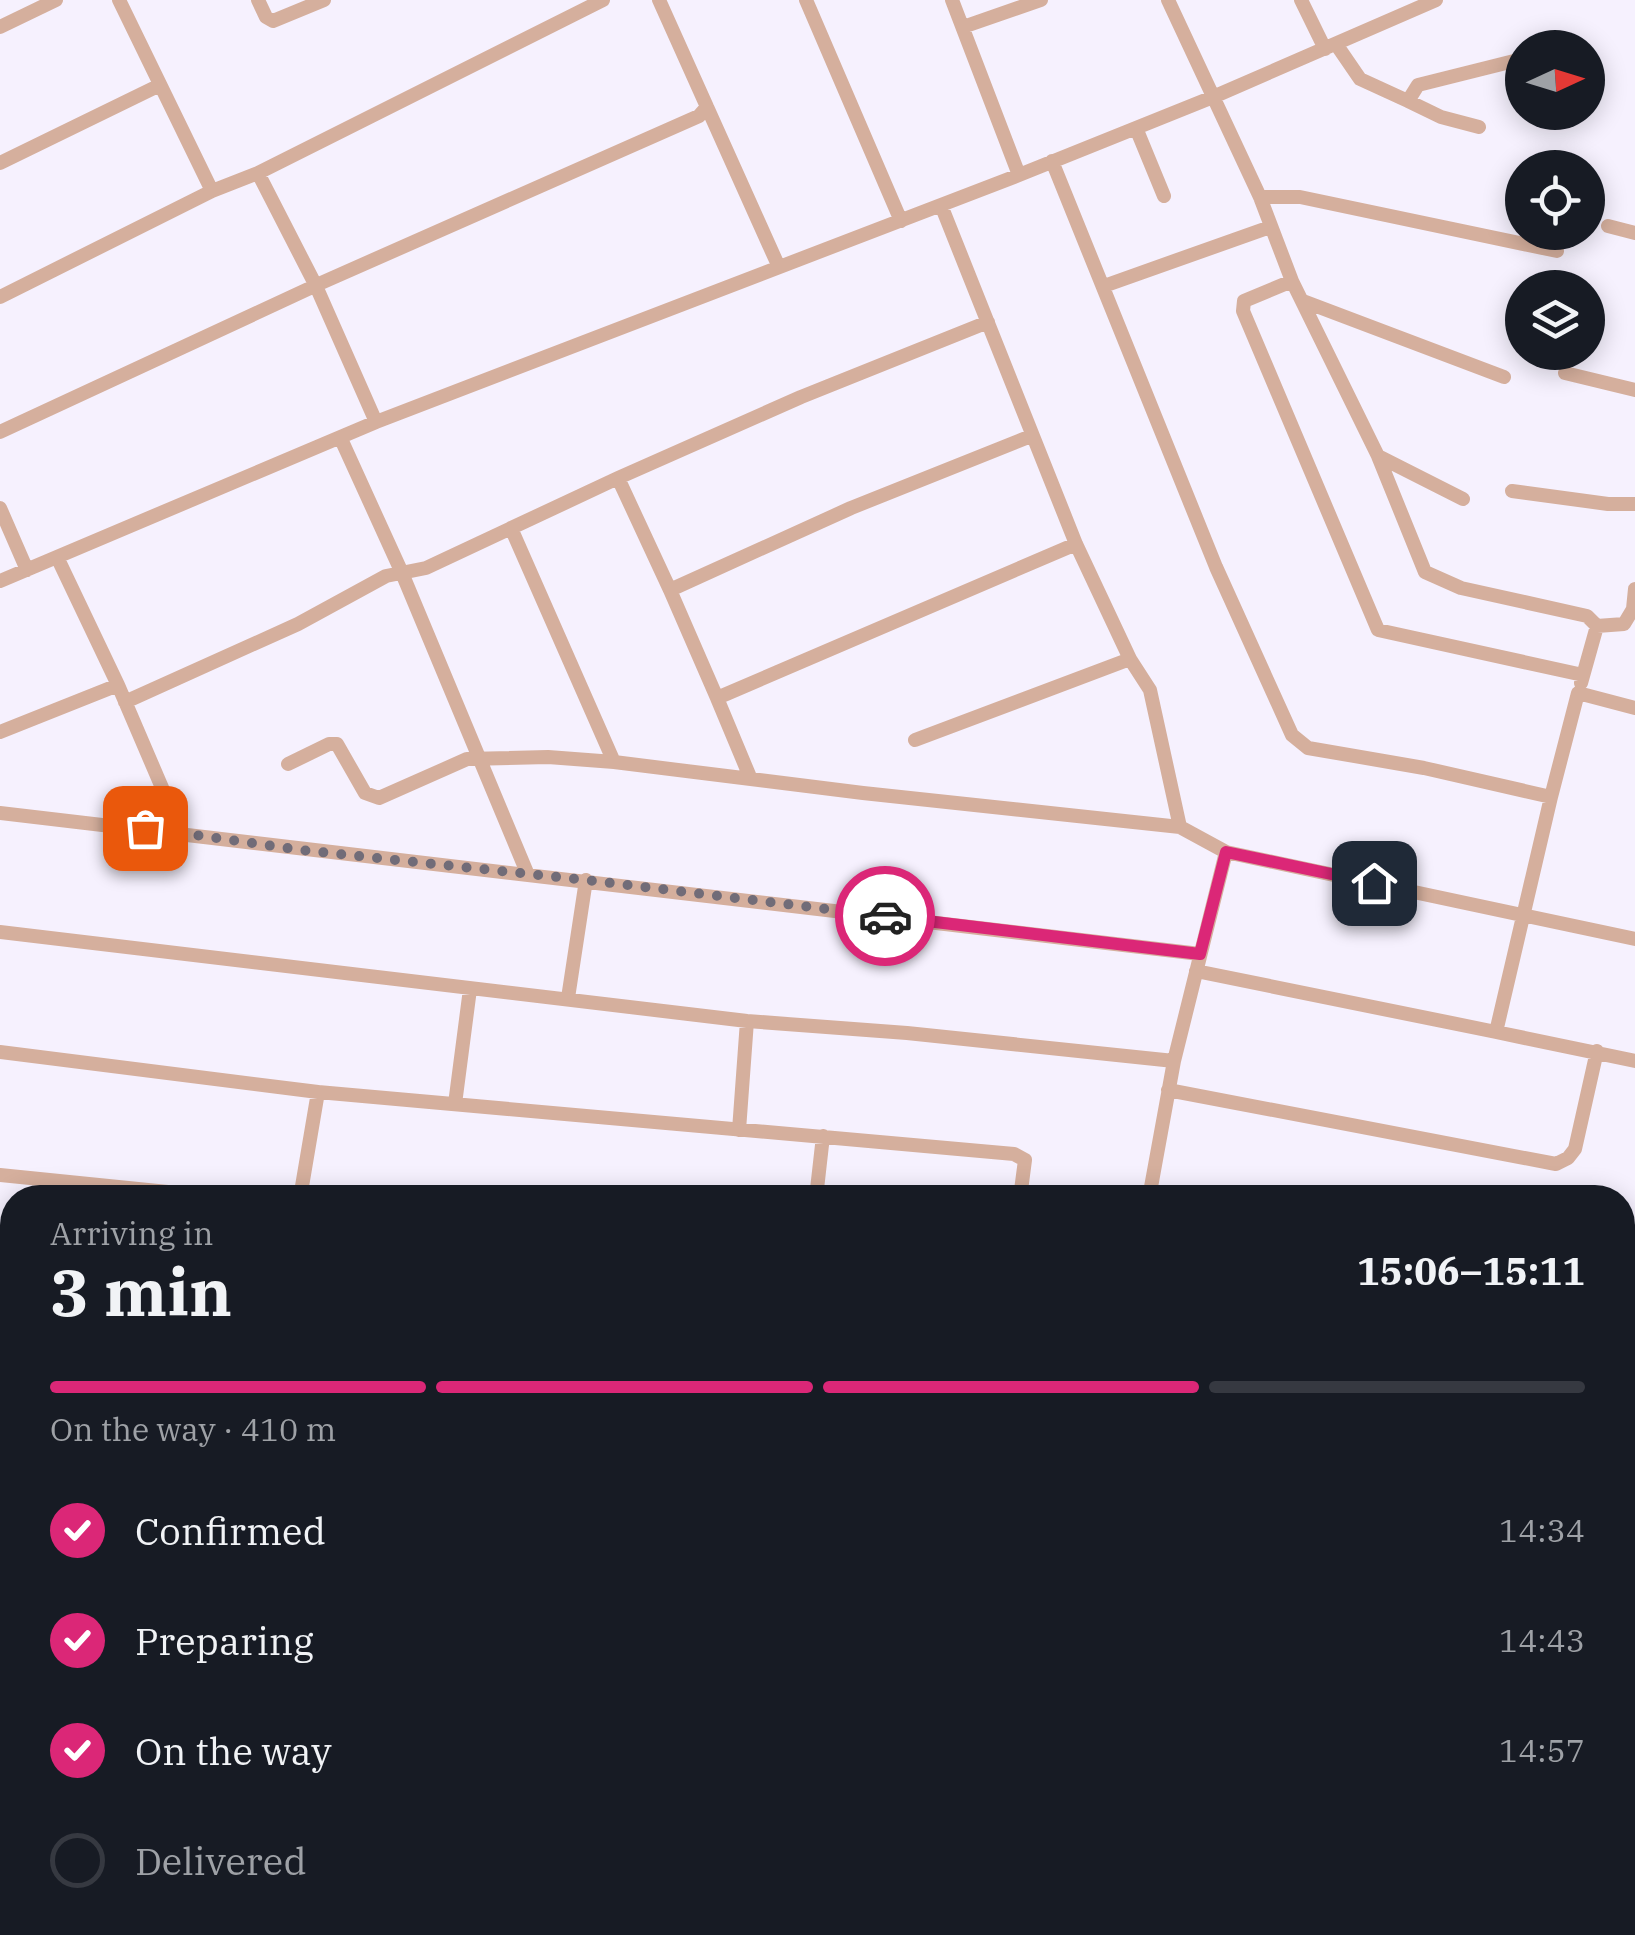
<!DOCTYPE html>
<meta charset="utf-8">
<style>
:root{--surface:#171b24;--page:#242831;--text:#f1f3f6;--muted:#9ea1a6;--line:#363941;--accent:#db2777}
body{margin:0;font-family:"IBM Plex Serif",serif;background:var(--page);color:var(--text);height:100vh;display:flex;flex-direction:column;font-size:38px;white-space:nowrap}
*{box-sizing:border-box;margin:0}
p{font-size:32px;color:var(--muted)}
.icon{flex:none;width:55px;height:55px;fill:none;stroke:currentColor;stroke-width:2;stroke-linecap:round;stroke-linejoin:round}
.map{position:relative;flex:1;overflow:hidden}
.drawer{position:absolute;left:0px;top:1185px;width:1635px;height:750px;display:flex;flex-direction:column;background:var(--surface);border-radius:40px 40px 0 0;box-shadow:0 5px 25px #0003}
.drawer>*{flex:none}
.needle{width:65px;rotate:86deg}
.tools{position:absolute;left:1505px;top:30px;display:grid;gap:20px}
.tools a{display:grid;place-items:center;width:100px;height:100px;border-radius:50%;background:var(--surface);box-shadow:0 5px 25px #0003;font-size:50px}
.pin{position:absolute;display:grid;place-items:center;width:85px;height:85px;color:#fff;margin:-42px;border-radius:20px;box-shadow:0 5px 15px #0006}
.courier{position:absolute;display:grid;place-items:center;width:100px;height:100px;margin:-50px;border:8px solid #db2777;border-radius:50%;background:#fff;color:#222;box-shadow:0 2px 12px #0007}
.summary em{font-style:normal;font-weight:700}
.summary div{display:flex;flex-direction:column-reverse}
.summary{display:flex;align-items:center;justify-content:space-between;height:170px;padding:0 50px}
h1{font-size:65px;font-weight:700;line-height:75px}
.bar{display:grid;grid-template-columns:repeat(4,1fr);gap:15px 10px;align-content:center;height:120px;padding:0 50px}
.bar i{height:12px;border-radius:8px;background:var(--line)}
.bar .current{background:var(--accent)}
.bar p{grid-column:span 4}
ol{padding:0 50px;list-style:none}
li{display:flex;align-items:center;gap:30px;height:110px}
li p{margin-inline-start:auto}
li .icon{padding:10px;border-radius:50%;background:var(--accent);color:#fff;stroke-width:4}
li:last-child{color:var(--muted)}
li i{width:55px;height:55px;border:5px solid var(--line);border-radius:50%}
.map>svg:first-child{display:block}
</style>
<div class="map">
<svg width="1635" height="1935" viewBox="0 0 1635 1935">
<rect width="100%" height="100%" fill="#f6f1fe"/>
<g fill="none" stroke-linecap="round" stroke-linejoin="round">
<path stroke="#d5af9d" stroke-width="14" d="M119 0 212 191
M258 0 266 17 273 21 324 0
M659 0 778 265
M806 0 901 221
M952 0 1019 175
M1168 0 1260 197 1292 281 1378 456 1425 572 1461 588 1587 616 1597 626
M1301 0 1325 49
M0 27 56 0
M963 27 1041 0
M1336 44 1360 79 1408 101 1418 85 1522 59
M1408 101 1441 117 1479 127
M1136 128 1164 196
M1052 161 1216 567 1292 735 1308 748 1424 768 1551 797 1496 1032 1196 971
M0 163 160 85
M258 173 316 286 376 422
M1260 197H1300L1557 251
M1608 226 1635 233
M1292 281 1244 301 1243 311 1378 630 1583 675
M1104 286 1270 227
M0 297 212 191 258 173 603 0
M1303 301 1504 377
M1565 373 1635 390
M0 432 321 283 699 116 707 107
M341 439 402 573 528 875
M1378 456 1463 499
M618 478 670 590 851 508 1031 436
M1512 491 1608 504H1635
M0 508 27 570
M511 528 614 762
M58 559 118 685 181 832
M0 581 376 422 1019 175 1213 97 1436 0
M670 590 717 698
M1581 683 1597 626 1624 624 1633 609 1635 589
M125 702 298 624 386 576 426 568 618 478 801 397 988 322
M0 732 118 685
M915 740 1130 659
M288 764 329 744H337L365 793 379 798 467 759 548 757 614 762 863 793 1180 827
M750 777 717 698 1076 544
M1551 797 1578 693 1635 708
M0 813 1200 954
M1226 852 1635 939
M0 932 747 1021 907 1033 1174 1061 1226 852 1180 827 1150 690 1130 659 1076 544 941 205
M568 998 586 880
M1496 1032 1635 1061
M0 1052 318 1092 1014 1154 1025 1160 1020 1198
M1168 1090 1556 1164 1568 1158 1575 1149 1597 1051
M455 1104 470 989
M739 1130 747 1021
M0 1175 227 1198
M300 1198 318 1092
M816 1198 823 1136
M1149 1198 1174 1061
M0 1297 12 1298
M1622 1381 1635 1407
M0 1383 12 1385
M1622 1439 1635 1435
M0 1509 12 1510
M1622 1573 1635 1570
M0 1635H12
M1622 1652 1635 1649
M1622 1796 1635 1797
M0 1813 12 1812
M1622 1821 1635 1819
M627 1922 644 1935
M979 1922 995 1935
M0 1927 100 1929 142 1935
M1492 1927 1516 1922
M1570 1932 1609 1926 1610 1922
M1091 1933 1366 1935
M1366 1933 1492 1927 1493 1935
M174 1935 184 1922
M305 1935 313 1922
M449 1935 458 1922
M525 1935 534 1922
M811 1935 820 1922
M958 1935 969 1922"/>
</g>
<g fill="none" stroke-linecap="round" stroke-linejoin="round">
<path stroke="#716c78" stroke-width="10" stroke-dasharray="0 18" d="M145 828 301 850 586 880 885 916"/>
<path stroke="#db2777" stroke-width="12" d="M885 916 1200 954 1226 852 1374 883"/>
</g>
</svg>
<div class="tools">
<a><svg class="needle" viewBox="-14 -14 28 28"><path d="M0-13l5 13h-10z" fill="#e53935"/><path d="M0 13l5-13h-10z" fill="#9ea1a6"/></svg></a>
<a><svg class="icon" aria-label="locate" viewBox="0 0 24 24"><circle cx="12" cy="12" r="6"/><path d="M12 2v4M12 18v4M2 12h4M18 12h4"/></svg></a>
<a><svg class="icon" aria-label="layers" viewBox="0 0 24 24"><path d="M12 4l9 5-9 5-9-5zM3 14l9 5 9-5"/></svg></a>
</div>
<div class="pin" style="left:145px;top:828px;background:#ea580c"><svg class="icon" aria-label="bag" viewBox="0 0 24 24"><path d="M5 8h14l-1 12H6zM9 8a3 3 0 0 1 6 0"/></svg></div>
<div class="pin" style="left:1374px;top:883px;background:#1f2937"><svg class="icon" aria-label="home" viewBox="0 0 24 24"><path d="M3 11l9-7 9 7M6 9v11h12V9"/></svg></div>
<div class="courier" style="left:885px;top:916px"><svg class="icon" aria-label="car" viewBox="0 0 24 24"><path d="M5 17H2v-5l4-1 3-4h7l3 4 3 1v5h-3M9 17h6M6 11h13"/><circle cx="7" cy="17" r="2"/><circle cx="17" cy="17" r="2"/></svg></div>
<section class="drawer">
<div class="summary"><div><h1>3 min</h1><p>Arriving in</p></div><em>15:06–15:11</em></div>
<div class="bar"><i class="current"></i><i class="current"></i><i class="current"></i><i></i><p>On the way · 410 m</p></div>
<ol>
<li><svg class="icon" aria-label="check" viewBox="0 0 24 24"><path d="M5 12l5 5 9-10"/></svg>Confirmed<p>14:34</p></li>
<li><svg class="icon" aria-label="check" viewBox="0 0 24 24"><path d="M5 12l5 5 9-10"/></svg>Preparing<p>14:43</p></li>
<li><svg class="icon" aria-label="check" viewBox="0 0 24 24"><path d="M5 12l5 5 9-10"/></svg>On the way<p>14:57</p></li>
<li><i></i>Delivered</li>
</ol>
</section>
</div>
